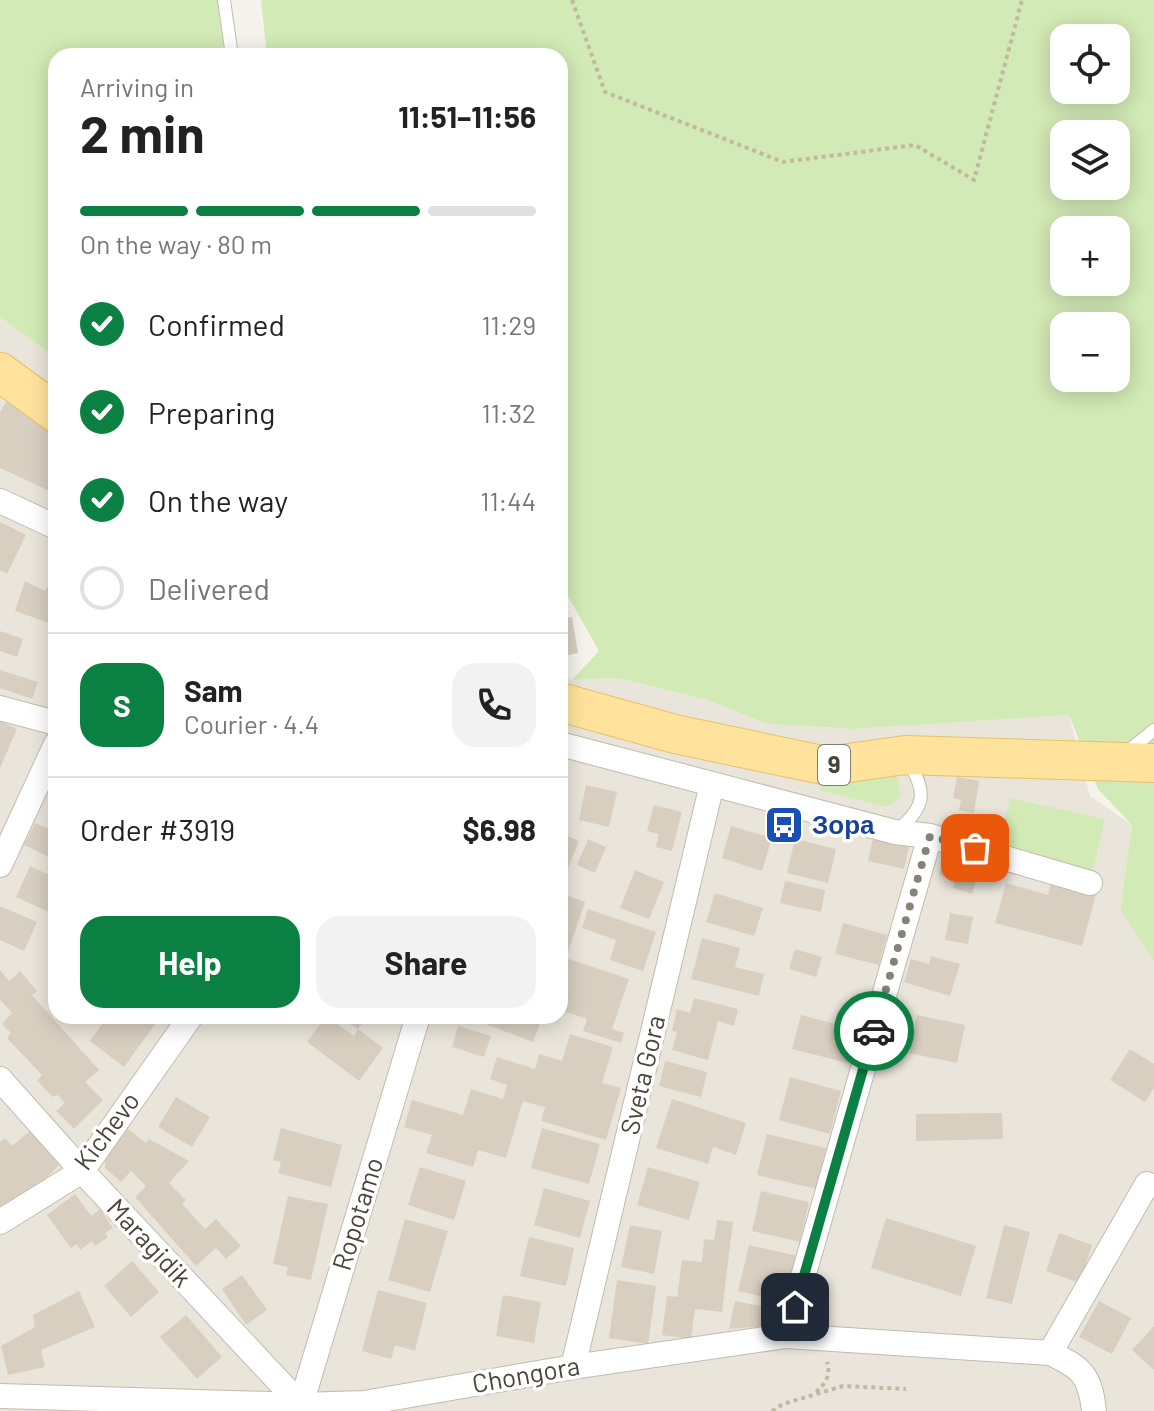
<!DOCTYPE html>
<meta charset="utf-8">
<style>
:root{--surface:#fff;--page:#f2f2f2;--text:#222;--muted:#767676;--line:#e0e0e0;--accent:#0b8043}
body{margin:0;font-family:Barlow,sans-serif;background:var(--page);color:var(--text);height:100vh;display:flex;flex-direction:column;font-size:30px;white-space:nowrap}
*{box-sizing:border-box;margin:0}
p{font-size:26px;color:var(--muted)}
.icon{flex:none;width:44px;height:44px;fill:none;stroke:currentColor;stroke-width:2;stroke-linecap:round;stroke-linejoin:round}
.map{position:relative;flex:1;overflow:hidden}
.sheet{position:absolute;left:48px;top:48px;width:520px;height:976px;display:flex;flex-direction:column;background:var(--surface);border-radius:24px;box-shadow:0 4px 20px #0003}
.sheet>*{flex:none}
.fabs{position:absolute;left:1050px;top:24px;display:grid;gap:16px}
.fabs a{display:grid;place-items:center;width:80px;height:80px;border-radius:16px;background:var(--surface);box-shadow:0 4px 20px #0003;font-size:40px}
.pin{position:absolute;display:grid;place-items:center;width:68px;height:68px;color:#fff;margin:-34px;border-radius:16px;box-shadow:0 4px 12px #0006}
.courier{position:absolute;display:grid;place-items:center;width:80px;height:80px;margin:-40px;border:6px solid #0b8043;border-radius:50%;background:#fff;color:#222;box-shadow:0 2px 10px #0007}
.headline em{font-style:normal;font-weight:700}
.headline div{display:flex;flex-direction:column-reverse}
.headline{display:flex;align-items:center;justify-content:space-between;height:136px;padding:0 32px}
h1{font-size:52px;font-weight:700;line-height:60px}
.bar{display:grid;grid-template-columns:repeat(4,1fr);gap:12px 8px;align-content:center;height:96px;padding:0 32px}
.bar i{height:10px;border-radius:6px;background:var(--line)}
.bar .selected{background:var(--accent)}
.bar p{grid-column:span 4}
.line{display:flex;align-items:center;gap:20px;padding:0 32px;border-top:2px solid var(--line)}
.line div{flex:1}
.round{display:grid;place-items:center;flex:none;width:84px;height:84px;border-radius:24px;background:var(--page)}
ol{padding:0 32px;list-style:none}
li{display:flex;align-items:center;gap:24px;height:88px}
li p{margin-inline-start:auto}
li .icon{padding:8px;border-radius:50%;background:var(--accent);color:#fff;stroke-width:4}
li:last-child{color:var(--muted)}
li i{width:44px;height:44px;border:4px solid var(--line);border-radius:50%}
.action{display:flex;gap:16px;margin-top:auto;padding:16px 32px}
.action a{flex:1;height:92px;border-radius:24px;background:var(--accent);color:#fff;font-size:32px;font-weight:700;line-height:92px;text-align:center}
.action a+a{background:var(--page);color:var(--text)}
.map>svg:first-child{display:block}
</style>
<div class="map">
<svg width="1154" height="1411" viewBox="0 0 1154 1411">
<rect width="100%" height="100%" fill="#f6f3ec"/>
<path fill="#eae5da" d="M0 317 56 358V1016H560V674L572 680 617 678 707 700 767 724 854 729 1069 715 1090 796 1132 825 1120 910 1154 961V1411H0Z"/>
<path fill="#d2eab5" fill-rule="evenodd" d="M0 0H217L225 56H56V358L0 317Z
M261 0H1154V961L1120 910 1132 825 1098 789 1069 715 854 729 767 724 707 700 617 678 572 680 599 651 560 582V56H267ZM1064 38H1116V90H1064ZM1064 134H1116V186H1064ZM1064 230H1116V282H1064ZM1064 326H1116V378H1064Z
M888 772 898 777 900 797 886 807 820 790 823 776Z
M1010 798 1105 819 1090 883 997 855Z"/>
<path fill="#d8cfc1" d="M8 399 56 431V494L0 468V412Z
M0 522 26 535 7 574 0 570Z
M25 581 45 591 49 585 56 588V637L50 634 55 625 15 611Z
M572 617 578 653 560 657V618Z
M0 631 23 639 17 657 0 651Z
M0 670 38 682 32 699 0 688Z
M0 721 17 729 0 768Z
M957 777 979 781 974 813 959 810 961 800 953 798Z
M586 785 617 792 609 827 579 820Z
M654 805 682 812 672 851 656 847 659 834 647 831Z
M35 823 56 832V860L24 845Z
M731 826 772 838 762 871 722 858Z
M560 833 579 841 563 881 560 880Z
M588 839 606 847 595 873 577 865Z
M795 839 836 849 828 883 787 873Z
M873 839 909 847 904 869 868 861Z
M946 852 963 857 959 870 978 875 972 894 953 888 955 880 939 875Z
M30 866 56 878V915L16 897Z
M635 870 664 882 649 919 620 908Z
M785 881 825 890 821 912 780 903Z
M1051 882 1096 894 1082 946 995 923 1006 883 1048 895Z
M560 893 585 902 566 958 629 979 612 1029 624 1033 621 1043 583 1031 587 1019 560 1010Z
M715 893 763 908 754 936 706 922Z
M0 906 37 922 24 951 0 940Z
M588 909 656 932 643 971 610 960 616 940 582 928Z
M950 913 973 917 968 944 945 940Z
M843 923 887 935 879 965 835 954Z
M702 938 740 948 735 967 764 974 759 996 691 979Z
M795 949 822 957 816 977 789 969Z
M931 956 960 964 950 996 904 982 911 959 929 964Z
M0 970 9 981 20 971 37 991 32 995 99 1070 85 1082 103 1100 74 1129 56 1111 65 1103 58 1095 52 1097 37 1080 42 1075 7 1038 11 1033 2 1024 12 1013 0 1000Z
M694 998 738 1009 734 1026 718 1021 708 1060 672 1050 677 1032 672 1031 677 1009 690 1013Z
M801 1015 864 1031 856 1065 792 1049Z
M917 1015 965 1025 957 1063 909 1053Z
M108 1016H161L124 1067 90 1041Z
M326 1016 354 1036 358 1029 383 1048 359 1081 307 1042Z
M337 1016H367L358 1029Z
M465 1016H543L533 1042Z
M458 1026 491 1036 484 1057 452 1047Z
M570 1034 613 1047 602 1083 621 1088 606 1140 541 1121 545 1107 523 1101 506 1158 478 1150 473 1167 426 1153 432 1135 404 1127 412 1100 463 1115 471 1089 503 1099 507 1085 490 1079 497 1057 535 1069 539 1054 562 1061Z
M1130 1049 1154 1064V1088L1145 1102 1110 1080Z
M665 1061 707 1072 701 1097 659 1086Z
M790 1077 841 1091 830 1134 779 1120Z
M176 1097 210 1117 192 1147 158 1127Z
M672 1099 746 1123 736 1155 713 1147 708 1164 656 1148Z
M1002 1113 1003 1139 916 1141V1114Z
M281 1128 342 1145 331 1187 278 1173 281 1162 273 1160Z
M542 1128 600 1144 589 1184 531 1168Z
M128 1129 146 1143 149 1139 189 1161 169 1183 186 1200 182 1204 205 1229 216 1219 241 1246 226 1259 216 1248 196 1266 135 1197 146 1186 131 1171 121 1182 105 1168V1158Z
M31 1130 59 1165 43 1182 0 1207V1142L5 1138 12 1146Z
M767 1134 826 1148 817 1189 757 1175Z
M420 1167 466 1181 454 1220 408 1205Z
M648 1167 700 1182 689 1220 637 1205Z
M544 1188 590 1201 580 1238 534 1225Z
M761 1191 809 1202 800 1242 752 1231Z
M75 1194 91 1216 100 1209 113 1228 105 1233 108 1237 95 1246 92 1241 80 1250 77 1244 71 1248 47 1215Z
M288 1196 328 1204 311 1280 286 1275 288 1267 273 1264Z
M886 1218 976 1246 961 1296 871 1268Z
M405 1219 448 1231 430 1292 388 1280Z
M717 1220 733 1222 722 1312 695 1309 691 1339 662 1335 667 1296 677 1297 682 1260 702 1262 704 1239 714 1240Z
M630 1225 662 1231 654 1274 621 1267Z
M1004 1225 1030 1232 1012 1304 986 1298Z
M1059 1233 1092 1245 1080 1283 1046 1271Z
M529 1237 574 1248 566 1286 520 1276Z
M749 1245 798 1256 787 1302 738 1291Z
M132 1261 159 1292 131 1317 104 1286Z
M242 1275 267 1310 246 1325 222 1289Z
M617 1280 656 1286 648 1344 609 1338Z
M378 1290 427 1303 415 1351 395 1345 391 1359 362 1351Z
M79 1291 95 1327 41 1350 45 1367 8 1375 1 1346 35 1327 33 1315Z
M503 1295 541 1302 534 1343 496 1336Z
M735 1301 772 1308 768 1326 729 1329Z
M1099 1301 1131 1318 1112 1354 1079 1337Z
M186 1315 222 1357 197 1379 160 1337Z
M1154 1326V1370L1132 1350Z"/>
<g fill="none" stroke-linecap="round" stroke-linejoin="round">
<g stroke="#c2bbae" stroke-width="14">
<path id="lane" d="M224 0 232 56
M1126 753 1154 730
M898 830C926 806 927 792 908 761"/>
</g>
<g stroke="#c2bbae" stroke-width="26">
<path id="street" d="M0 501 56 527
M0 708 56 723
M560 744 895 832 930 836 1090 883
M0 865 56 744
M0 1079 82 1171 301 1405
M0 1222 82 1171 191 1016
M786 1336 930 836
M1050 1353 1147 1184
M573 1367 712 784
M0 1396 301 1405 364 1403 573 1367 786 1336 1050 1353C1082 1368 1090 1375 1094 1411
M299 1411 418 1016"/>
</g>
<g stroke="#e6c16a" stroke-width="40">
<path id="primary" d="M0 372 56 413
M560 702 675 734 827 766 905 755 1154 763"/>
</g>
<path stroke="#c4b79f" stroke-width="4" stroke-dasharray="4 4" stroke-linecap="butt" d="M572 0 605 92 783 162 915 145 974 180 1022 0
M816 1392C826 1384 831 1374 827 1362
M772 1411 783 1404 843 1386 906 1389"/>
<use href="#lane" stroke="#fff" stroke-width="12"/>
<use href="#street" stroke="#fff" stroke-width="24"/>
<use href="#primary" stroke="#ffe39c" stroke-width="38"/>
</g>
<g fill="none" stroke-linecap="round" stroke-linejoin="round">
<path stroke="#878178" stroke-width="8" stroke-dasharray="0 14.4" d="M874 1031 930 836 975 848"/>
<path stroke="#0b8043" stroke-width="10" d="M795 1307 874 1031"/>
</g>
<defs>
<g id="bus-square" transform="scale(2)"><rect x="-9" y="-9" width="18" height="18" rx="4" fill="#1a4fb4" stroke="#fff"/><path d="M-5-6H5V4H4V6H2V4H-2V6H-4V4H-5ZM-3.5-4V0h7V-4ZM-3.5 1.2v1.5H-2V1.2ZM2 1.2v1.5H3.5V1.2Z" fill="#fff"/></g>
</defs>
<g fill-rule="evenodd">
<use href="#bus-square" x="784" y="825"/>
</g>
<g text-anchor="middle" stroke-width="7" stroke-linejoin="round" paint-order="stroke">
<rect fill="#fff" stroke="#817c74" stroke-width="2" x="818" y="745" width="32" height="40" rx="6"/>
<g font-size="24" font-weight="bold" fill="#4b4439">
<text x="834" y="773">9</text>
</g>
<g font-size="26" font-weight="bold" fill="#164399" stroke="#fff" text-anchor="start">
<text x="812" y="834">Зора</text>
</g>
<g font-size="26" fill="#4b4439" stroke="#fff">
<text transform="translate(643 1075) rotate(-77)" y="9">Sveta Gora</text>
<text transform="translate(107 1131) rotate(-53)" y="9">Kichevo</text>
<text transform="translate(358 1214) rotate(-73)" y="9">Ropotamo</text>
<text transform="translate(149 1243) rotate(47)" y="9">Maragidik</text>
<text transform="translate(526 1375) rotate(-10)" y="9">Chongora</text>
</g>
</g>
</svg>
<div class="fabs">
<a><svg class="icon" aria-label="locate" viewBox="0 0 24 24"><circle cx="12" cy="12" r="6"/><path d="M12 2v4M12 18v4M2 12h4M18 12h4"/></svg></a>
<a><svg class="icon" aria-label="layers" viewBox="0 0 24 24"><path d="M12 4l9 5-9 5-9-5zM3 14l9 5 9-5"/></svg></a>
<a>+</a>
<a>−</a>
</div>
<div class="pin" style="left:975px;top:848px;background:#ea580c"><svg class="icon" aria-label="bag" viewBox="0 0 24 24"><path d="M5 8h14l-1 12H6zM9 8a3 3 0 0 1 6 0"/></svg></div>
<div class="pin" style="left:795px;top:1307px;background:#1f2937"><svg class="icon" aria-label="home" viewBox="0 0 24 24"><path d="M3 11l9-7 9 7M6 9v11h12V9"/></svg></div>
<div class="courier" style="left:874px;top:1031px"><svg class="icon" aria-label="car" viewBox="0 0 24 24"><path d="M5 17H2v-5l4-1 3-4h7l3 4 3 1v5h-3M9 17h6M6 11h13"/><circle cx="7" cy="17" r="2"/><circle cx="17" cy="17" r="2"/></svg></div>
<section class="sheet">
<div class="headline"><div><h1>2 min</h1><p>Arriving in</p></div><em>11:51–11:56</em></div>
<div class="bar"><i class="selected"></i><i class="selected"></i><i class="selected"></i><i></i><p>On the way · 80 m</p></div>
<ol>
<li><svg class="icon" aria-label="check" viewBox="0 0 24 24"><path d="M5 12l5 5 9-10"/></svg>Confirmed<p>11:29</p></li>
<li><svg class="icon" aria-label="check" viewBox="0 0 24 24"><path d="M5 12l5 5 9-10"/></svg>Preparing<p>11:32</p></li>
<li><svg class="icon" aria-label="check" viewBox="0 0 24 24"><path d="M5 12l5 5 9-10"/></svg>On the way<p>11:44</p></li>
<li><i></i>Delivered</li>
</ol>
<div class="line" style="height:144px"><b class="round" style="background:var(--accent);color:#fff">S</b><div><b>Sam</b><p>Courier · 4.4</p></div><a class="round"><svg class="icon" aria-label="phone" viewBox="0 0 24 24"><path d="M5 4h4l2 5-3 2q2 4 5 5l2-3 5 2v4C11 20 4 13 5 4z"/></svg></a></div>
<div class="line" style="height:104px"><div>Order #3919</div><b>$6.98</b></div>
<div class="action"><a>Help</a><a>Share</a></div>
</section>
</div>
